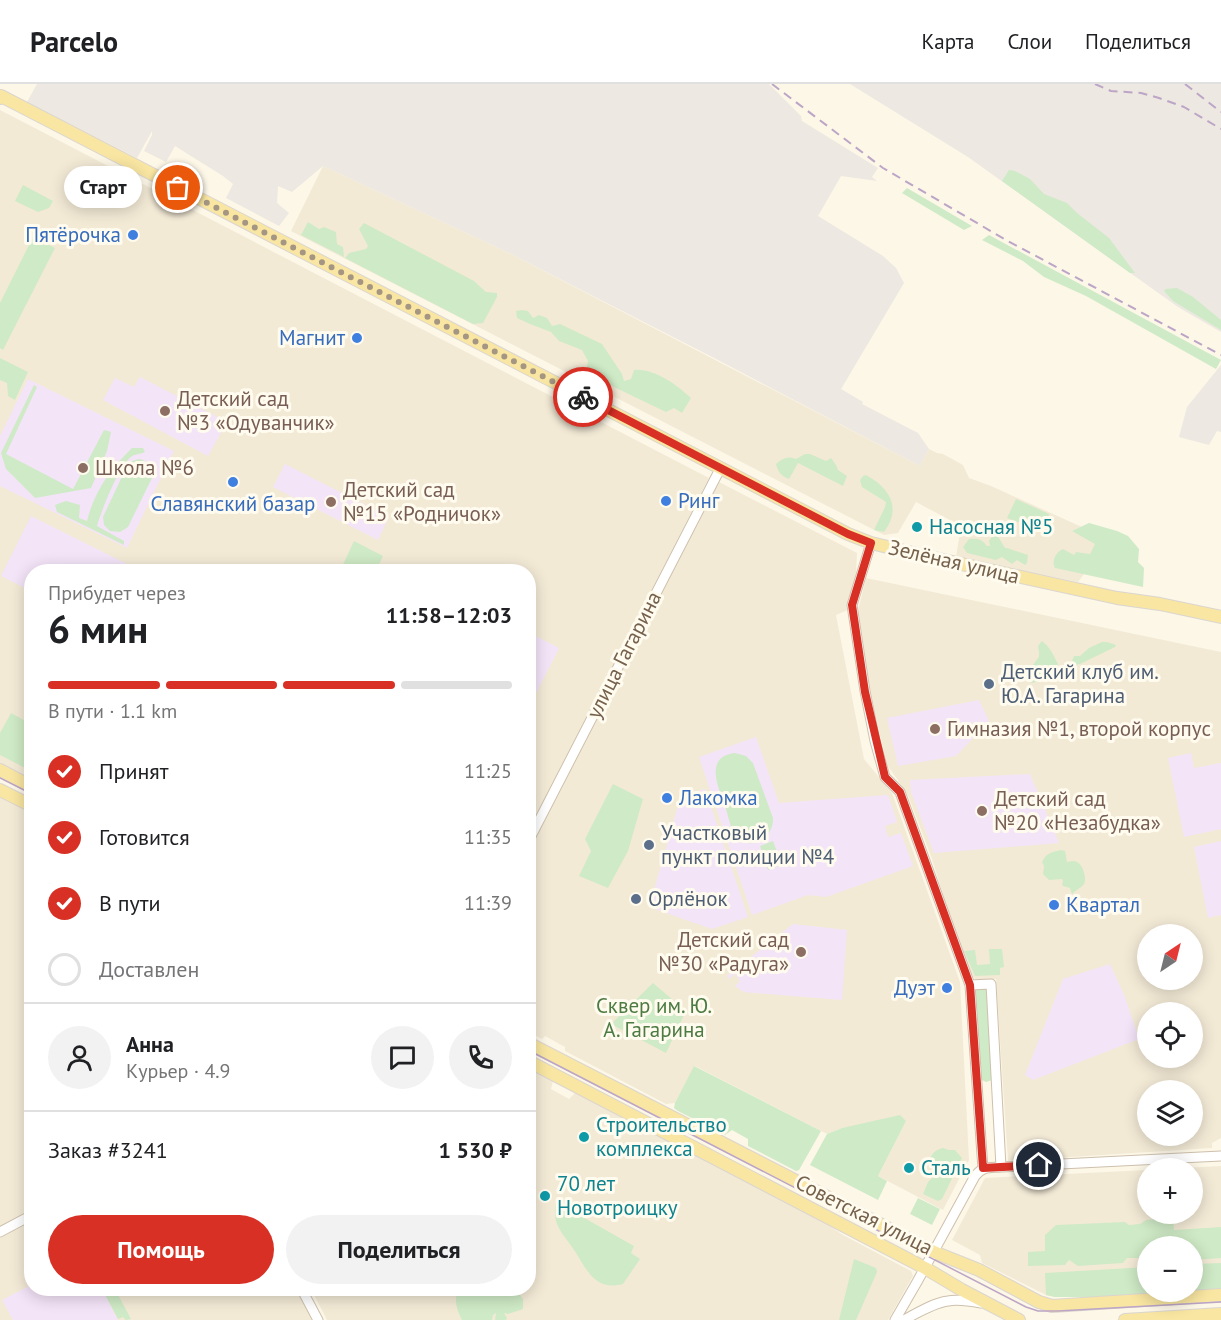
<!DOCTYPE html>
<html lang="ru">
<meta charset="utf-8">
<style>
:root{--surface:#fff;--page:#f2f2f2;--text:#202124;--muted:#757577;--line:#e0e0e0;--accent:#d93025}
body{margin:0;font-family:"PT Sans",sans-serif;background:var(--page);color:var(--text);height:100vh;display:flex;flex-direction:column;font-size:22px;white-space:nowrap}
*{box-sizing:border-box;margin:0}
p{font-size:20px;color:var(--muted)}
.icon{flex:none;width:33px;height:33px;fill:none;stroke:currentColor;stroke-width:2;stroke-linecap:round;stroke-linejoin:round}
.map{position:relative;flex:1;overflow:hidden}
.drawer{position:absolute;left:24px;top:480px;width:512px;height:732px;display:flex;flex-direction:column;background:var(--surface);border-radius:24px;box-shadow:0 3px 15px #0003}
.drawer>*{flex:none}
.needle{width:39px;rotate:35deg}
.buttons{position:absolute;left:1137px;top:840px;display:grid;gap:12px}
.buttons a{display:grid;place-items:center;width:66px;height:66px;border-radius:50%;background:var(--surface);box-shadow:0 3px 15px #0003;font-size:30px}
.pin{position:absolute;display:grid;place-items:center;width:51px;height:51px;color:#fff;margin:-26px;border:3px solid #fff;border-radius:50%;box-shadow:0 2px 6px #0007}
.courier{position:absolute;display:grid;place-items:center;width:60px;height:60px;margin:-30px;border:4px solid #d93025;border-radius:50%;background:#fff;color:#222;box-shadow:0 2px 8px #0007}
.bubble{position:absolute;height:42px;border-radius:21px;background:var(--surface);box-shadow:0 3px 15px #0003;font-size:20px;font-weight:800;line-height:42px;text-align:center}
.head em{font-style:normal;font-weight:800}
.head div{display:flex;flex-direction:column-reverse}
.head{display:flex;align-items:center;justify-content:space-between;height:102px;padding:0 24px}
h1{font-size:39px;font-weight:800;line-height:45px}
.bar{display:grid;grid-template-columns:repeat(4,1fr);gap:9px 6px;align-content:center;height:72px;padding:0 24px}
.bar i{height:8px;border-radius:4px;background:var(--line)}
.bar .current{background:var(--accent)}
.bar p{grid-column:span 4}
.line{display:flex;align-items:center;gap:15px;padding:0 24px;border-top:2px solid var(--line)}
.line div{flex:1}
.round{display:grid;place-items:center;flex:none;width:63px;height:63px;border-radius:32px;background:var(--page)}
ol{padding:0 24px;list-style:none}
li{display:flex;align-items:center;gap:18px;height:66px}
li p{margin-inline-start:auto}
li .icon{padding:6px;border-radius:50%;background:var(--accent);color:#fff;stroke-width:4}
li:last-child{color:var(--muted)}
li i{width:33px;height:33px;border:3px solid var(--line);border-radius:50%}
.button{display:flex;gap:12px;margin-top:auto;padding:12px 24px}
.button a{flex:1;height:69px;border-radius:36px;background:var(--accent);color:#fff;font-size:24px;font-weight:800;line-height:69px;text-align:center}
.button a+a{background:var(--page);color:var(--text)}
header{display:flex;align-items:center;gap:36px;box-sizing:border-box;height:84px;padding:0 30px;background:var(--surface);border-bottom:2px solid var(--line)}
header strong{font-size:28px}
nav{display:flex;gap:33px;margin-inline-start:auto;font-size:21px}
.map>svg:first-child{display:block}
</style>
<header>
<strong>Parcelo</strong>
<nav><a>Карта</a><a>Слои</a><a>Поделиться</a></nav>
</header>
<div class="map">
<svg width="1221" height="1236" viewBox="0 0 1221 1236">
<rect width="100%" height="100%" fill="#fcf7e7"/>
<path fill="#f3ead6" fill-rule="evenodd" d="M0 26 709 394 528 748V488H32L31 698 0 681Z
M323 82 511 170 920 382 929 365 937 369 943 370 963 381 969 394 991 402 1104 453 1090 482 1078 498 956 473 961 442 916 418 898 449 884 451 291 147Z
M719 398 857 469 855 508 848 526 836 531 864 675 892 709 960 898 969 1076 943 1126 878 1092 906 1037 842 1044 827 1050 695 982 675 1019 666 1020 565 967V963L545 952 542 955 529 948 528 769Z
M866 494 1221 568V1054L1212 1059V1064L1008 1077 996 895 978 897 972 892 954 847 932 775 909 714 902 702 887 681 870 608 858 526ZM1148 850H1192V896H1148ZM1148 928H1192V974H1148ZM1148 1006H1192V1052H1148Z
M0 708 32 724 31 1127 0 1144Z
M528 984 553 997 551 1005 569 1015 575 1009 812 1130 843 1151 911 1187 913 1192 888 1236H327L311 1205 528 1204Z
M1221 1082V1208L1083 1217 1082 1213H1055L1046 1211 982 1179 980 1171 952 1156 985 1094 1147 1086 1148 1130H1192V1084H1183ZM1148 1162H1192V1208H1148Z
M31 1137 32 1204 298 1205 314 1236H0V1153Z"/>
<path fill="#ede8e1" d="M37 0H769L801 32 802 37 878 84 872 93 877 97 841 92 818 132 883 172 896 184 904 199 841 305 863 318 862 320 918 349 929 365 920 382 716 275 511 170 323 82 292 108 278 102 277 119 289 129 279 142 226 114 233 100 223 92 175 62 166 78 144 67 152 51V47L137 74 27 18Z
M850 0H1221V248L1178 223 968 73Z
M1221 281V348L1217 347 1209 361 1179 353 1187 323Z"/>
<path fill="#f4e4f8" d="M140 293 227 338 208 372 103 316 115 294 134 303Z
M28 295 174 367 127 464 0 402V352Z
M285 380 389 433 378 456 273 403Z
M31 432 141 487 32 488 31 507 1 492Z
M528 548 559 564 528 625Z
M979 616 989 637 956 672 898 682 887 634Z
M756 653 779 719 888 711 897 738 885 742 888 753 901 749 913 782 826 813 808 811 752 831 699 673Z
M1191 669 1194 684 1221 679V745L1184 753 1168 674Z
M1030 690 1059 759 934 769 911 708 910 696Z
M705 705 748 833 712 845 649 823 681 712Z
M1221 757V831L1208 834 1194 763Z
M793 840 847 846 842 916 744 908 735 902 740 897 735 890 729 895 727 892Z
M1110 880 1125 913 1139 955 1033 996 1025 991 1063 895Z
M31 1201 32 1204 102 1205 118 1236H13L2 1216Z"/>
<path fill="#cfeac6" d="M1009 86 1015 87 1030 95 1044 110 1067 119 1077 129 1109 154 1135 189H1130L1002 97Z
M23 101 53 117 49 124 38 128 15 117Z
M907 104 972 142 964 146 902 109Z
M308 138 319 145 324 143 336 148 337 160 343 163 344 173 301 151Z
M364 139 474 197 486 208 497 209V213L483 239 473 240 345 174 349 169 366 165 368 162 359 145Z
M989 151 1221 276 1216 285 1086 212 1044 193 1023 177 982 156Z
M33 153 55 164 3 266 0 264V219Z
M1177 204 1193 213 1221 236V246L1173 217 1164 207 1166 205Z
M522 226 528 227 533 234 539 231 547 234 552 242 560 240 602 260 622 290 624 297 631 295 634 286C654 284 677 301 691 314L682 329 674 324 666 328 614 303 586 286 588 277 582 266 559 257 551 248 530 240 517 234 516 227Z
M0 274 28 288 15 316 8 312 7 299 0 296Z
M34 301 37 303 6 370 73 405 104 346 111 348 107 367 91 404 35 414 6 385 1 369Z
M132 364H143L145 368C141 370 134 370 131 373 119 381 101 428 97 442L124 457V461L57 428 55 421 66 417 80 421 79 434 87 437C94 408 111 384 132 364Z
M805 370H810L826 377 831 374 836 381 838 386 847 392 843 402 798 379 789 395C781 392 778 388 776 380 783 374 787 372 796 375Z
M139 375C149 377 154 384 152 394L128 443 120 448 110 447 104 441 103 433 127 382 132 377Z
M866 391C890 404 902 424 884 448L874 446 885 423 886 418 862 403 860 396 863 392Z
M1016 415 1049 430 1048 435 1043 437 1031 433 1018 438 1007 434Z
M1089 439 1117 447 1128 452 1139 465 1138 478 1144 484 1143 503 1055 484C1051 477 1056 468 1063 465L1074 471 1076 468 1090 470 1095 460 1072 447Z
M993 451H997L1005 464H1007L1028 471 1027 479 1025 481 1017 476 1012 480 1002 473 996 476 967 469 963 463 969 455C977 454 982 455 987 462H990L989 457Z
M354 457 383 472 376 487H340Z
M1042 557C1050 563 1054 572 1058 580 1056 592 1043 597 1032 599L1029 597C1029 591 1030 586 1033 581 1035 578 1038 575 1039 572 1040 564 1035 564 1042 557Z
M1102 558H1107L1116 561 1115 563 1080 580 1076 581 1072 577 1074 572H1080L1089 564Z
M11 629 31 640V687L0 671V649Z
M735 669 746 672 753 679 773 734C774 752 755 768 739 754 731 748 729 735 726 725 720 706 702 673 735 669Z
M613 700 643 715 628 767 608 804 579 792 591 767 585 755Z
M773 757 782 781 768 786 760 762Z
M1061 766 1065 767 1067 778C1070 778 1074 776 1077 778 1083 780 1087 795 1084 800 1081 804 1076 806 1072 810L1070 804 1063 802 1062 800 1063 797 1062 795 1049 796 1043 790 1044 782 1042 778C1046 769 1052 768 1061 766Z
M989 865H1002L1004 883 1000 884V891L975 892 964 867 975 866 977 881 990 880Z
M653 899 686 927 666 969 611 940Z
M985 904 987 906 992 996 986 998 980 995 974 907 975 905Z
M694 982 821 1047 799 1086 796 1087 748 1062V1055L732 1046 725 1051 678 1027 674 1024 675 1019Z
M900 1031 906 1037 878 1092 887 1097 878 1116 810 1081 827 1050 842 1044Z
M943 1064 949 1066H955L962 1074 942 1115 938 1117 923 1110 928 1098 939 1087V1082L930 1074C933 1068 936 1066 943 1064Z
M918 1114 940 1125 932 1141 910 1130Z
M556 1118 634 1162 631 1169 640 1175 623 1200C596 1207 588 1188 576 1169 564 1150 551 1142 556 1118Z
M1173 1134 1174 1146 1221 1143V1174L1193 1176 1192 1162H1148L1147 1177 1142 1174H1127L1123 1179 1078 1182 1069 1176 1065 1181 1028 1182V1168L1045 1167V1151L1056 1141 1125 1138 1129 1141 1140 1140 1146 1136Z
M854 1175 876 1184 877 1188 856 1236H839Z
M1221 1179V1208L1083 1217 1082 1213H1055L1046 1211 1045 1189 1147 1183 1148 1208H1192L1193 1180Z
M102 1205H115L131 1235 126 1236 123 1233 118 1235Z
M458 1205H515L523 1215V1225L508 1230 504 1229 507 1234 506 1236H495L496 1229 493 1231 492 1236H462C456 1225 454 1216 458 1205Z"/>
<g fill="none" stroke-linecap="round" stroke-linejoin="round">
<g stroke="#cec0ad" stroke-width="11">
<path id="minor" d="M871 459 852 521 865 607 875 657 885 693 900 708 970 901 983 1085
M528 758 720 385
M970 901 991 900 1001 1083
M0 1148 32 1131
M301 1204 318 1236
M895 1236 917 1198 975 1092C983 1082 989 1084 1001 1083L1221 1072
M904 1236C917 1229 933 1219 948 1217 958 1215 970 1217 981 1219"/>
</g>
<g stroke="#dbd6d0" stroke-width="14">
<path id="major" d="M0 14 1 12 848 450 871 459 925 472 1117 514 1160 520 1221 533
M0 686 32 703
M0 706 32 722
M528 959 934 1168 979 1186 1039 1218 1052 1222 1221 1211
M528 977 925 1184 962 1206 1019 1236
M1125 1236 1221 1230"/>
</g>
<use href="#minor" stroke="#fff" stroke-width="9"/>
<use href="#major" stroke="#f9e6a2" stroke-width="12"/>
<path stroke="#bca5c6" stroke-width="1.5" d="M0 694 32 710
M528 966 1026 1223 1038 1227H1058L1221 1218"/>
<path stroke="#bca5c6" stroke-width="2" stroke-dasharray="9 6" stroke-linecap="butt" d="M772 0 883 84 1006 156 1221 271
M1095 0 1111 7 1141 9 1159 14 1184 23 1221 45
M1185 0 1221 28"/>
</g>
<g fill="none" stroke-linecap="round" stroke-linejoin="round">
<path stroke="#a49682" stroke-width="6" stroke-dasharray="0 10.8" d="M178 104 583 313"/>
<path stroke="#d93025" stroke-width="8" d="M583 313 848 450 871 459 852 521 865 608 885 693 900 708 970 901 983 1084 1039 1081"/>
</g>
<g fill="#3f7fe0" stroke="#fffbee" stroke-width="2">
<circle cx="133" cy="151" r="6"/>
<circle cx="357" cy="254" r="6"/>
<circle cx="233" cy="398" r="6"/>
<circle cx="666" cy="417" r="6"/>
<circle cx="667" cy="714" r="6"/>
<circle cx="1054" cy="821" r="6"/>
<circle cx="947" cy="904" r="6"/>
</g>
<g fill="#8d6e63" stroke="#fffbee" stroke-width="2">
<circle cx="165" cy="327" r="6"/>
<circle cx="83" cy="384" r="6"/>
<circle cx="331" cy="418" r="6"/>
<circle cx="935" cy="645" r="6"/>
<circle cx="982" cy="727" r="6"/>
<circle cx="801" cy="868" r="6"/>
</g>
<g fill="#0f9aa8" stroke="#fffbee" stroke-width="2">
<circle cx="917" cy="443" r="6"/>
<circle cx="584" cy="1053" r="6"/>
<circle cx="909" cy="1084" r="6"/>
<circle cx="545" cy="1112" r="6"/>
</g>
<g fill="#5c6f8a" stroke="#fffbee" stroke-width="2">
<circle cx="989" cy="600" r="6"/>
<circle cx="649" cy="761" r="6"/>
<circle cx="636" cy="815" r="6"/>
</g>
<g text-anchor="middle" stroke-width="6" stroke-linejoin="round" paint-order="stroke">
<g font-size="21" fill="#366cbe" stroke="#fffbee" text-anchor="end">
<text x="121" y="158">Пятёрочка</text>
<text x="345" y="261">Магнит</text>
<text x="678" y="424" text-anchor="start">Ринг</text>
<text x="233" y="427" text-anchor="middle">Славянский базар</text>
<text x="679" y="721" text-anchor="start">Лакомка</text>
<text x="1066" y="828" text-anchor="start">Квартал</text>
<text x="935" y="911">Дуэт</text>
</g>
<g font-size="21" fill="#785e54" stroke="#fffbee" text-anchor="start">
<text x="177" y="322">Детский сад<tspan x="177" dy="24">№3 «Одуванчик»</tspan></text>
<text x="95" y="391">Школа №6</text>
<text x="343" y="413">Детский сад<tspan x="343" dy="24">№15 «Родничок»</tspan></text>
<text x="947" y="652">Гимназия №1, второй корпус</text>
<text x="994" y="722">Детский сад<tspan x="994" dy="24">№20 «Незабудка»</tspan></text>
<text x="789" y="863" text-anchor="end">Детский сад<tspan x="789" dy="24">№30 «Радуга»</tspan></text>
</g>
<g font-size="21" fill="#0d838f" stroke="#fffbee" text-anchor="start">
<text x="929" y="450">Насосная №5</text>
<text x="596" y="1048">Строительство<tspan x="596" dy="24">комплекса</tspan></text>
<text x="921" y="1091">Сталь</text>
<text x="557" y="1107">70 лет<tspan x="557" dy="24">Новотроицку</tspan></text>
</g>
<g font-size="21" fill="#75614c" stroke="#fffbee">
<text transform="translate(954 478) rotate(13)" y="7">Зелёная улица</text>
<text transform="translate(624 571) rotate(-63)" y="7">улица Гагарина</text>
<text transform="translate(864 1131) rotate(27)" y="7">Советская улица</text>
</g>
<g font-size="21" fill="#4e5e75" stroke="#fffbee" text-anchor="start">
<text x="1001" y="595">Детский клуб им.<tspan x="1001" dy="24">Ю.А. Гагарина</tspan></text>
<text x="661" y="756">Участковый<tspan x="661" dy="24">пункт полиции №4</tspan></text>
<text x="648" y="822">Орлёнок</text>
</g>
<g font-size="21" fill="#4c7b43" stroke="#fffbee">
<text x="654" y="929">Сквер им. Ю.<tspan x="654" dy="24">А. Гагарина</tspan></text>
</g>
</g>
</svg>
<div class="buttons">
<a><svg class="needle" viewBox="-14 -14 28 28"><path d="M0-13l5 13h-10z" fill="#e53935"/><path d="M0 13l5-13h-10z" fill="#757577"/></svg></a>
<a><svg class="icon" aria-label="locate" viewBox="0 0 24 24"><circle cx="12" cy="12" r="6"/><path d="M12 2v4M12 18v4M2 12h4M18 12h4"/></svg></a>
<a><svg class="icon" aria-label="layers" viewBox="0 0 24 24"><path d="M12 4l9 5-9 5-9-5zM3 14l9 5 9-5"/></svg></a>
<a>+</a>
<a>−</a>
</div>
<div class="pin" style="left:178px;top:104px;background:#ea580c"><svg class="icon" aria-label="bag" viewBox="0 0 24 24"><path d="M5 8h14l-1 12H6zM9 8a3 3 0 0 1 6 0"/></svg></div>
<div class="pin" style="left:1039px;top:1081px;background:#1f2937"><svg class="icon" aria-label="home" viewBox="0 0 24 24"><path d="M3 11l9-7 9 7M6 9v11h12V9"/></svg></div>
<div class="courier" style="left:583px;top:313px"><svg class="icon" aria-label="bike" viewBox="0 0 24 24"><circle cx="6" cy="16" r="4"/><circle cx="18" cy="16" r="4"/><path d="M6 16l4-8h5l3 8M10 8l3 8H6M13 5h3"/></svg></div>
<div class="bubble" style="left:64px;top:82px;width:78px">Старт</div>
<section class="drawer">
<div class="head"><div><h1>6 мин</h1><p>Прибудет через</p></div><em>11:58–12:03</em></div>
<div class="bar"><i class="current"></i><i class="current"></i><i class="current"></i><i></i><p>В пути · 1.1 km</p></div>
<ol>
<li><svg class="icon" aria-label="check" viewBox="0 0 24 24"><path d="M5 12l5 5 9-10"/></svg>Принят<p>11:25</p></li>
<li><svg class="icon" aria-label="check" viewBox="0 0 24 24"><path d="M5 12l5 5 9-10"/></svg>Готовится<p>11:35</p></li>
<li><svg class="icon" aria-label="check" viewBox="0 0 24 24"><path d="M5 12l5 5 9-10"/></svg>В пути<p>11:39</p></li>
<li><i></i>Доставлен</li>
</ol>
<div class="line" style="height:108px"><a class="round"><svg class="icon" aria-label="person" viewBox="0 0 24 24"><circle cx="12" cy="8" r="4"/><path d="M4 21q1-7 8-7t8 7"/></svg></a><div><b>Анна</b><p>Курьер · 4.9</p></div><a class="round"><svg class="icon" aria-label="chat" viewBox="0 0 24 24"><path d="M4 5h16v11H9l-5 4z"/></svg></a><a class="round"><svg class="icon" aria-label="phone" viewBox="0 0 24 24"><path d="M5 4h4l2 5-3 2q2 4 5 5l2-3 5 2v4C11 20 4 13 5 4z"/></svg></a></div>
<div class="line" style="height:78px"><div>Заказ #3241</div><b>1 530 ₽</b></div>
<div class="button"><a>Помощь</a><a>Поделиться</a></div>
</section>
</div>
